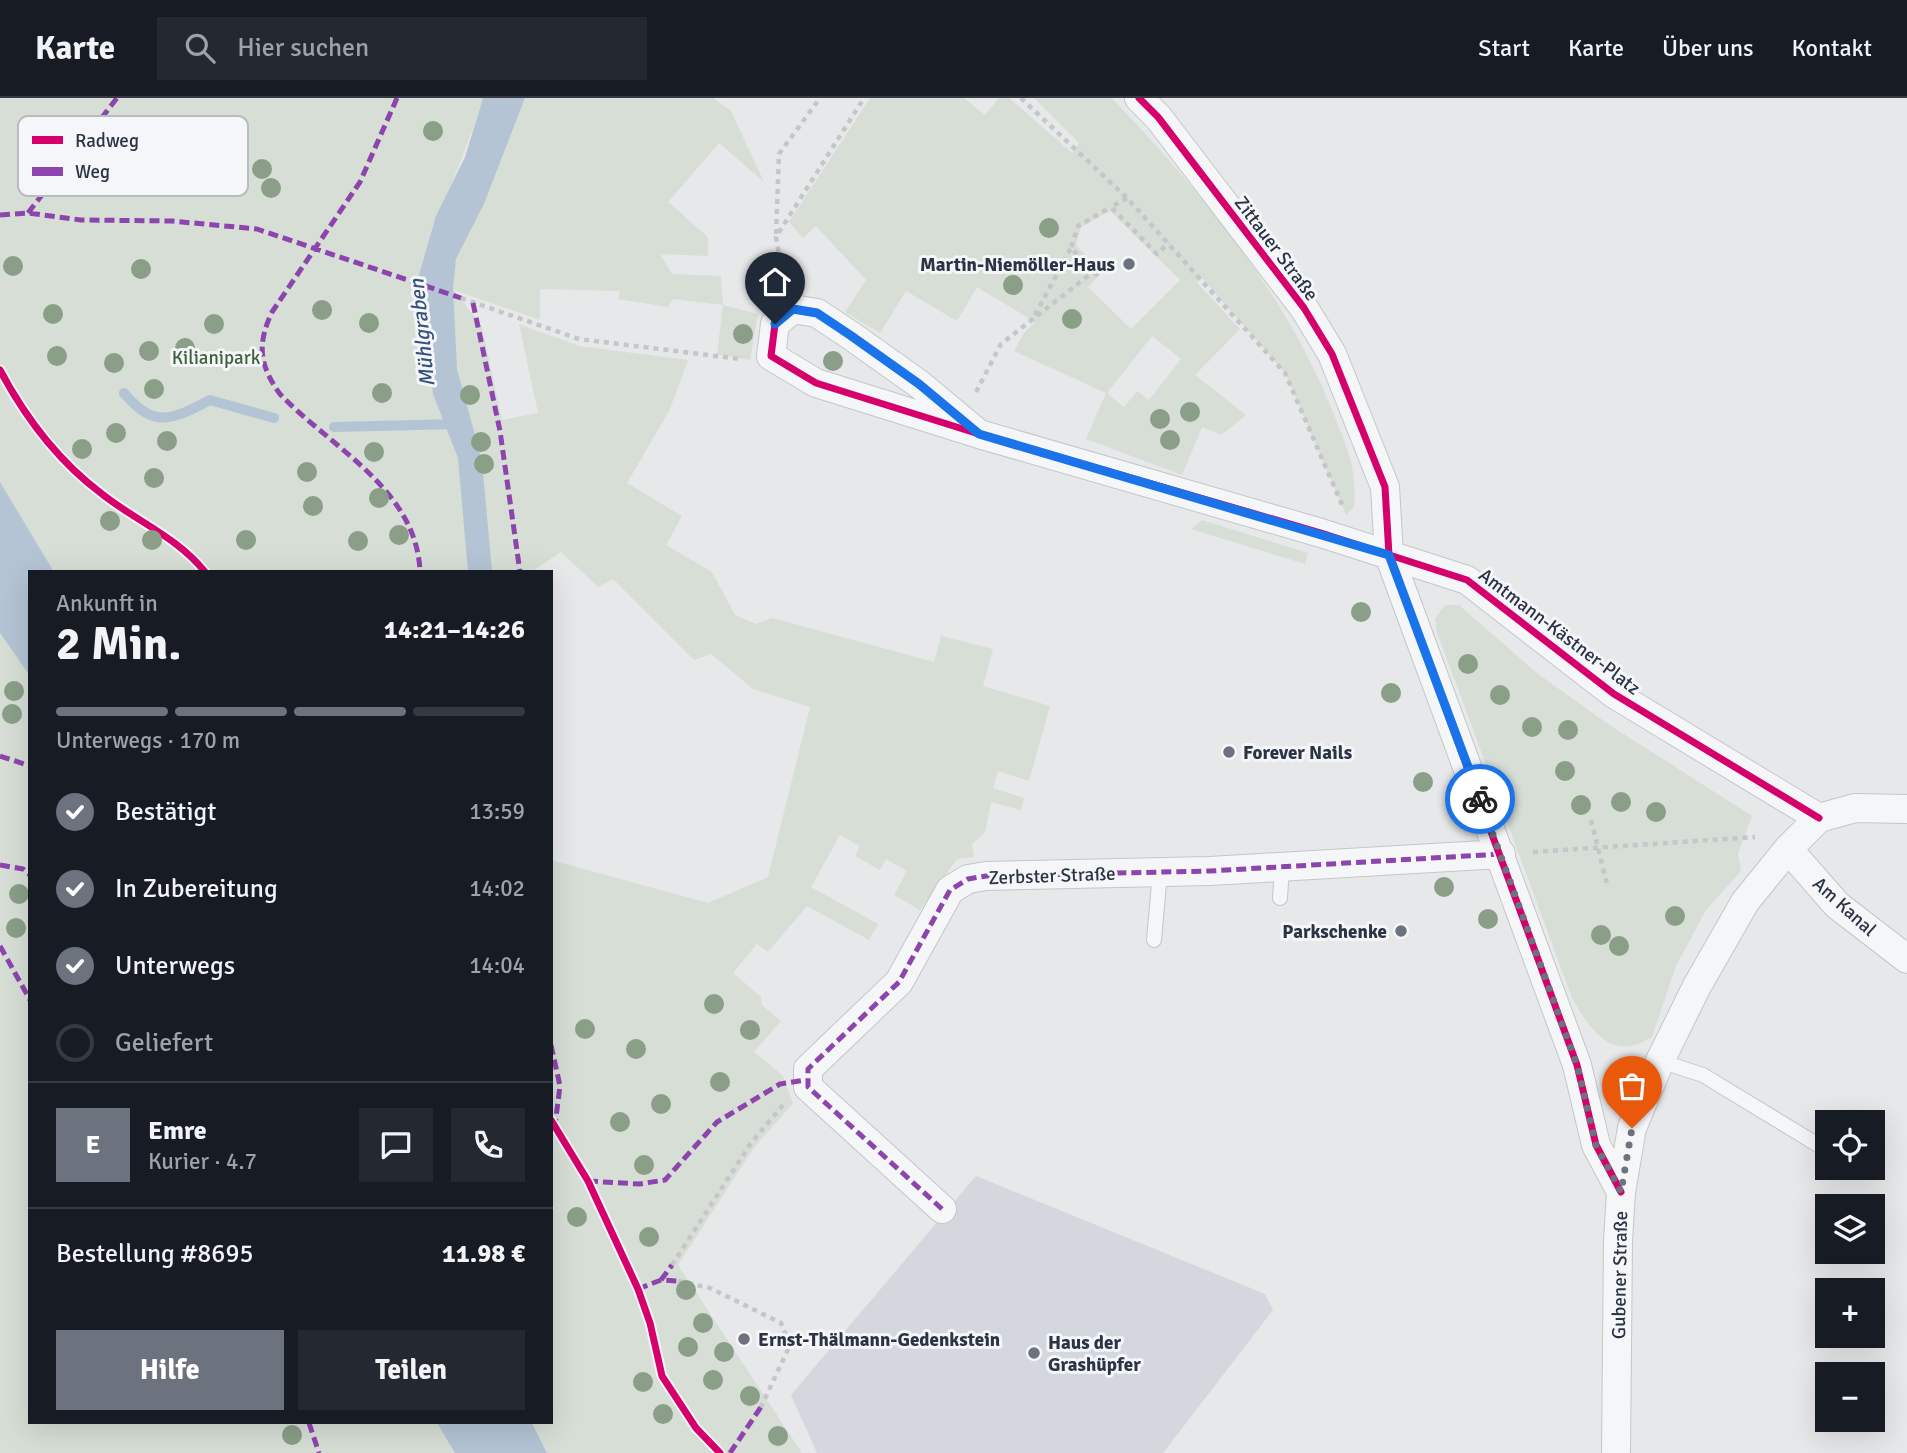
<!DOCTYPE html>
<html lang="de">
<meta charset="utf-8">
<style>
:root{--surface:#171b24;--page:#242831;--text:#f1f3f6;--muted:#9ea1a6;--line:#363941;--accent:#6c737f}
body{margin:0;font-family:Signika,sans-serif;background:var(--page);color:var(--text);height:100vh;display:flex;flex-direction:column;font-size:26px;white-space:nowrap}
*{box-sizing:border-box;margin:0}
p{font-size:23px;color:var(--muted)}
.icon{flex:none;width:38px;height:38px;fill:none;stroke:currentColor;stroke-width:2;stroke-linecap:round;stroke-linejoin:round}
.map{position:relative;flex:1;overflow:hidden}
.sheet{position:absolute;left:28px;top:472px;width:525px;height:854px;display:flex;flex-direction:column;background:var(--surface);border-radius:0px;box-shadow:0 7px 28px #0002}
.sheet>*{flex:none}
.controls{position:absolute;left:1815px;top:1012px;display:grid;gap:14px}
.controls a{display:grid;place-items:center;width:70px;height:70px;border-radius:0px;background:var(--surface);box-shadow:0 7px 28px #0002;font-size:35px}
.pin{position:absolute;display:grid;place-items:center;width:60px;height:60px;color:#fff;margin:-72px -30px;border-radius:50% 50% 50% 0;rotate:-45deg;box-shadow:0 0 7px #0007}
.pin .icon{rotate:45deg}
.courier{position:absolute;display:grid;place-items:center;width:70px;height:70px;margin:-35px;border:5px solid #1a73e8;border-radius:50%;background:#fff;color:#222;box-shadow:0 2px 9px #0007}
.headline em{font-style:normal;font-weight:700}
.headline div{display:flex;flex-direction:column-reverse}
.headline{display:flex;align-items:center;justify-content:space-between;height:119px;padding:0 28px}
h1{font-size:46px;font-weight:700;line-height:52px}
.bar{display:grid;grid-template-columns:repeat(4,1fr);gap:10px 7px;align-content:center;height:84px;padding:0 28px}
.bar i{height:9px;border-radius:5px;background:var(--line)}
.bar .current{background:var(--accent)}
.bar p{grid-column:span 4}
.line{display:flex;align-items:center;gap:18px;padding:0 28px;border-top:2px solid var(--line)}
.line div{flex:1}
.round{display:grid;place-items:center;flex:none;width:74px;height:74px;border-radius:0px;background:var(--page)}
ol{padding:0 28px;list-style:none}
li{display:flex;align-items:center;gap:21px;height:77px}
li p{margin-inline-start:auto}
li .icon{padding:7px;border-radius:50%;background:var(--accent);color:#fff;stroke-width:4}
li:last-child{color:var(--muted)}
li i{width:38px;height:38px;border:4px solid var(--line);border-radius:50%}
.button{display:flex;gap:14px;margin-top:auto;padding:14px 28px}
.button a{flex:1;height:80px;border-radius:0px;background:var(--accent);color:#fff;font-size:28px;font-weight:700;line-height:80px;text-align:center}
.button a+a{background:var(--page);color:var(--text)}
header{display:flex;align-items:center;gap:42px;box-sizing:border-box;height:98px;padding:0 35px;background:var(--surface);border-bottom:2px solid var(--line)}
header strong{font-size:33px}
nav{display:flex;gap:38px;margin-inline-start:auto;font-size:24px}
.search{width:490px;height:63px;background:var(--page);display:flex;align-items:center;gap:18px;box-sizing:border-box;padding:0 24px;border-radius:0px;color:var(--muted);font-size:26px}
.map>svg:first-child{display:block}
</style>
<header>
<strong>Karte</strong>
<div class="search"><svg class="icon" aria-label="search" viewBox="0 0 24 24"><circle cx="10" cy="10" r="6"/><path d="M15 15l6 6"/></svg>Hier suchen</div>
<nav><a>Start</a><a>Karte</a><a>Über uns</a><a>Kontakt</a></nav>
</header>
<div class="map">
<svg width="1907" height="1355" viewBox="0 0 1907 1355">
<rect width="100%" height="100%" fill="#e6e8ea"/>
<path fill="#d4d7dd" d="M976 1078 1265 1196 1273 1212 1163 1355H817L791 1297Z"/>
<path fill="#d6ded6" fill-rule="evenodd" d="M0 0H483C464 61 436 118 418 179L453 191 456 161 484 106 525 0H713L731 13 764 84 719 45 668 104 708 139V158L660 156 672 176 721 178 723 207 758 216 750 262 717 256 723 207 673 201 668 209 618 201 620 193 540 191V222L454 192 482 229 502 322 538 315 519 226 579 248 688 262 669 313 627 385 682 418 666 447 712 474 735 517 756 526 772 520 934 564 941 538 993 551 983 588 1050 608 1029 683 998 673 993 690 1024 700 1021 712 991 704 985 734 972 746 974 759 957 761 920 812 894 797 907 773 886 761 880 772 855 758 860 748 840 737 811 789 878 826 869 842 807 808 768 854 757 846 733 875 761 899 762 907 781 923 754 954 782 977 793 1005 753 1051 678 1167 802 1355H547L532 1325H551V762L708 805 768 779 810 609 753 591 711 556 694 562 613 481 598 489 561 454 531 474H54L0 384Z
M870 0H964L985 17 999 0H1009L1072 55 1079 45 1034 0H1112C1200 93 1287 196 1334 317 1348 352 1357 371 1354 409L1346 417 1285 275 1202 180 1197 185 1240 231 1195 277 1246 317 1221 337 1202 329 1182 377 1086 341 1106 295 1014 253 1023 236 1035 224 977 189 957 223 906 193 880 235 845 214 866 182 816 128 803 140 789 124ZM1110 113 1180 182 1131 231 1088 189 1102 174 1076 147 1081 129ZM1152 238 1181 261 1149 302 1137 293 1124 309 1107 295Z
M1202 422 1308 455 1305 466 1191 431Z
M1445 507H1459L1538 576 1608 626 1752 718 1738 755 1741 773 1706 812 1676 868 1652 939C1611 965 1591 932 1572 900L1437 534 1435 521Z
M0 535 30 578V1325H437L455 1355H0Z"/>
<path fill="#b4c4d5" d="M483 0H525L484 106 456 161 453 191 457 271 482 363 492 474H468L458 360 433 296 418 180 436 118 465 59Z
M0 384 54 474H30V578L0 535Z
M437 1325H532L547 1355H455Z"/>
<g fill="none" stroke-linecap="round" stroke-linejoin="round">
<path stroke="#b4c4d5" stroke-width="10" d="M124 295C154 331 172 322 210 302L274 320
M334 329 458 326"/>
<g stroke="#c4c6c8" stroke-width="16">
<path id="service" d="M1280 800 1282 769
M1154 842 1160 774
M1660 963 1703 977 1818 1047"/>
</g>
<g stroke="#c4c6c8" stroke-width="30">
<path id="minor" d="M1139 0 1158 19 1304 210 1332 256 1385 389 1389 457 1577 967 1596 1047 1621 1094
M979 336 816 285 771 258 775 226 793 211 817 215 850 237 919 286 979 336 1321 435 1467 482 1614 596 1819 720
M1788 751 1837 807 1907 861
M942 1111 808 989V971L899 884 950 792 968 781 986 778 1210 773 1501 756
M1616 1355 1618 1143 1621 1094 1632 1030 1660 963 1697 888 1745 804 1788 751 1819 720 1855 710 1907 711"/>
</g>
<path stroke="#c5c6ca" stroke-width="4.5" stroke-dasharray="5 5" stroke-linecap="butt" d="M1021 0 1127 100 1285 275 1343 409
M1127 100 1111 109 1157 156 1169 145
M776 136 779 56 820 0
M1098 178 1071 150 1078 128 1111 109
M784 183 776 139 864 0
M461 200 579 241 740 261
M1035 217 1071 150
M976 294 1001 246 1093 174
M1591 722 1608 790
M1533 754 1755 739
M672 1167 751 1045 783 1007
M678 1183 710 1190 781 1225 790 1247 761 1309"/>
<use href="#service" stroke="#f5f6f7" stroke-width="14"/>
<use href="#minor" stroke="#f5f6f7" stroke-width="28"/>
<path stroke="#8e44ad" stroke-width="5" stroke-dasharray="10 5" stroke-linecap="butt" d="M397 0 360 84 272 214C257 246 259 267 280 296 331 350 417 391 420 474
M28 115 117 0
M0 117 28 115 81 122 172 123 257 131 461 200
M473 205 500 333 520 474
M0 658 30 668
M0 767 23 771 30 777
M0 848 30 902
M551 947 560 988 555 1027
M588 1083 639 1086 665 1082 717 1024 780 986 806 982
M942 1111 808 989V971L899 884 950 792 968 781 986 778 1210 773 1501 756
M661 1182 672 1167
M638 1191 661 1182 678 1183
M309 1325 319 1355
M730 1355 761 1309"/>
<g stroke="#f4f6f9" stroke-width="11">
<path id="cycleway" d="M1139 0 1158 19 1304 210 1332 256 1385 389 1389 457 1577 967 1596 1047 1621 1094
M0 272C26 321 58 363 102 396 136 423 177 439 205 474
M979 336 816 285 771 258 775 226 793 211 817 215 850 237 919 286 979 336 1321 435 1467 482 1614 596 1819 720
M551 1022 588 1083 638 1191 650 1225 662 1278 696 1330 720 1355"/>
</g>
<use href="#cycleway" stroke="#d6006c" stroke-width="7"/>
</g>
<g fill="#8a9e88">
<circle cx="433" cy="33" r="10"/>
<circle cx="262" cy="71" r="10"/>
<circle cx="271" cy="90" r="10"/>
<circle cx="1049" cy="130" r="10"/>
<circle cx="13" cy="168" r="10"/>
<circle cx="141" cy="171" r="10"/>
<circle cx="1013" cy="187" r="10"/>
<circle cx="322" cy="212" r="10"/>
<circle cx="53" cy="216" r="10"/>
<circle cx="1072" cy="221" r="10"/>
<circle cx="369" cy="225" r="10"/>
<circle cx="214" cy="226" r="10"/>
<circle cx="743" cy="236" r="10"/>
<circle cx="185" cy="250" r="10"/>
<circle cx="149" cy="253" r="10"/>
<circle cx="57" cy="258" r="10"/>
<circle cx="833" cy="263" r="10"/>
<circle cx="114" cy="265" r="10"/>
<circle cx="154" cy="291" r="10"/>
<circle cx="382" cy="295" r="10"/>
<circle cx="470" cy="297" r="10"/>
<circle cx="1190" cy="314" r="10"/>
<circle cx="1160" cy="321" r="10"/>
<circle cx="116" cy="335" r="10"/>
<circle cx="1170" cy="342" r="10"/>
<circle cx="167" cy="343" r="10"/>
<circle cx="481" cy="344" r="10"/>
<circle cx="82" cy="351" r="10"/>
<circle cx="374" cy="354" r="10"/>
<circle cx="484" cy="366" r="10"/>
<circle cx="307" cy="374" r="10"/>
<circle cx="154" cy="380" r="10"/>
<circle cx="379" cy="400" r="10"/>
<circle cx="313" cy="408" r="10"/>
<circle cx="110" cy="423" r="10"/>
<circle cx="399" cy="437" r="10"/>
<circle cx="152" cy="442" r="10"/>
<circle cx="246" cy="442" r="10"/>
<circle cx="358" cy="443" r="10"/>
<circle cx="1361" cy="514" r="10"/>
<circle cx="1468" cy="566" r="10"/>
<circle cx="14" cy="593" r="10"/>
<circle cx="1391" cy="595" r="10"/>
<circle cx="1500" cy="597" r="10"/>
<circle cx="12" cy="616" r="10"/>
<circle cx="1532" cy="629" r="10"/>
<circle cx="1568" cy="632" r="10"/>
<circle cx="1565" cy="673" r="10"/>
<circle cx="1423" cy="684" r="10"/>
<circle cx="1621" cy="704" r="10"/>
<circle cx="1581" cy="707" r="10"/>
<circle cx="1656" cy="714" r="10"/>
<circle cx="1444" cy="789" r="10"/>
<circle cx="19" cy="796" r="10"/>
<circle cx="1675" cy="818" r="10"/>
<circle cx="1488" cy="821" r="10"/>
<circle cx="16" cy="830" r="10"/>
<circle cx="1601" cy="837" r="10"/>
<circle cx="1619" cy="848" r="10"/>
<circle cx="714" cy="906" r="10"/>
<circle cx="585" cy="931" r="10"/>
<circle cx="750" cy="932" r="10"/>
<circle cx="636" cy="951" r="10"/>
<circle cx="720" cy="984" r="10"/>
<circle cx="661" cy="1006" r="10"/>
<circle cx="620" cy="1024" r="10"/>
<circle cx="644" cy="1067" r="10"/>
<circle cx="577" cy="1119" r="10"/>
<circle cx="649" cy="1139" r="10"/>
<circle cx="686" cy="1192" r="10"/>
<circle cx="703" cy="1225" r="10"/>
<circle cx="688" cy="1249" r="10"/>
<circle cx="724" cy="1254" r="10"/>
<circle cx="713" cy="1282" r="10"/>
<circle cx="643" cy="1284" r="10"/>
<circle cx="750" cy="1298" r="10"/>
<circle cx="663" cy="1316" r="10"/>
<circle cx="292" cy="1337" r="10"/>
<circle cx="778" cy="1338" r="10"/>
</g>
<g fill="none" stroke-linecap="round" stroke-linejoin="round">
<path stroke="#6c737f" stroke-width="7" stroke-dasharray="0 12.6" d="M1480 701 1577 967 1596 1047 1621 1094 1632 1030"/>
<path stroke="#1a73e8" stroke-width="9" d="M775 226 793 211 817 215 850 237 919 286 979 336 1389 457 1480 701"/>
</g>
<g fill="#6c737f" stroke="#f4f6f9" stroke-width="2.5">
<circle cx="1129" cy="166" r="7"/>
<circle cx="1229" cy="654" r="7"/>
<circle cx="1401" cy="833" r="7"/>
<circle cx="744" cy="1241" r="7"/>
<circle cx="1034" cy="1255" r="7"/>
</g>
<g text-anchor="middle" stroke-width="6" stroke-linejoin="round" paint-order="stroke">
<g font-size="19" fill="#2b3445" stroke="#f4f6f9">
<text transform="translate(1277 150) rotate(53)" y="7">Zittauer Straße</text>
<text transform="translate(1560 533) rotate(37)" y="7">Amtmann-Kästner-Platz</text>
<text transform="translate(1052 777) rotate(-2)" y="7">Zerbster Straße</text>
<text transform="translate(1845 808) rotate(42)" y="7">Am Kanal</text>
<text transform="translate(1619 1177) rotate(-89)" y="7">Gubener Straße</text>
</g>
<g font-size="19" font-weight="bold" fill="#2b3445" stroke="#f4f6f9" text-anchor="start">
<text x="1115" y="173" text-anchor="end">Martin-Niemöller-Haus</text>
<text x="1243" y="661">Forever Nails</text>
<text x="1387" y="840" text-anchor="end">Parkschenke</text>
<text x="758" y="1248">Ernst-Thälmann-Gedenkstein</text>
<text x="1048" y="1251">Haus der<tspan x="1048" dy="22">Grashüpfer</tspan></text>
</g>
<g font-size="19" fill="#3f6138" stroke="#f4f6f9">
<text x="216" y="266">Kilianipark</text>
</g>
<g font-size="21" font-style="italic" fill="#34527a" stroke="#f4f6f9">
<text transform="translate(422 235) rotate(-96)" y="7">Mühlgraben</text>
</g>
</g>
<rect x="18" y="18" width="230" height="80" rx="10" fill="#f4f6f9" stroke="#b8bcc3" stroke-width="2"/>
<rect x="32" y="38" width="31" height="8" fill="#d6006c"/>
<rect x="32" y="69" width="31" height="9" fill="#8e44ad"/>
<g font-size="19" fill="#2b3445">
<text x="75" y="49">Radweg</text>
<text x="75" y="80">Weg</text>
</g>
</svg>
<div class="controls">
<a><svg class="icon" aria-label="locate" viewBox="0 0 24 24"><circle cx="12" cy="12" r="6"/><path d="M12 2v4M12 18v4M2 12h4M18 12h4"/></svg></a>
<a><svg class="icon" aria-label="layers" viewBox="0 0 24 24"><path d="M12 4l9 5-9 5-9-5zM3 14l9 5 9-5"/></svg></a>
<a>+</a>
<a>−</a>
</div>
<div class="pin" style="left:1632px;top:1030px;background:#ea580c"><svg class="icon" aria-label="bag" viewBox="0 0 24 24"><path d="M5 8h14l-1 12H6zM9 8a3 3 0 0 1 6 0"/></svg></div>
<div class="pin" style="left:775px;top:226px;background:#1f2937"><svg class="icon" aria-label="home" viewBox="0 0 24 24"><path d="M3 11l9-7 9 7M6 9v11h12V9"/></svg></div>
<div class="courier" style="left:1480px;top:701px"><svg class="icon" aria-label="bike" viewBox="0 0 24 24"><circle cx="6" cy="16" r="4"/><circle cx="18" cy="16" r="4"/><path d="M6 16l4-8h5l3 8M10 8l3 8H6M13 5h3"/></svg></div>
<section class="sheet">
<div class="headline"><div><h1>2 Min.</h1><p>Ankunft in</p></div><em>14:21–14:26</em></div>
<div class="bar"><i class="current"></i><i class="current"></i><i class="current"></i><i></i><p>Unterwegs · 170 m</p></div>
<ol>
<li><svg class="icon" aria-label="check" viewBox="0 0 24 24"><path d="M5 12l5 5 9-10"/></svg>Bestätigt<p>13:59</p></li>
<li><svg class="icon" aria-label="check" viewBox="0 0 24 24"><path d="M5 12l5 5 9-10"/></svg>In Zubereitung<p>14:02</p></li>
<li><svg class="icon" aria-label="check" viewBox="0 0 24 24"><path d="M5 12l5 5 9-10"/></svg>Unterwegs<p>14:04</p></li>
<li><i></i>Geliefert</li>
</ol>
<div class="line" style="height:126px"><b class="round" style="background:var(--accent);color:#fff">E</b><div><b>Emre</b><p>Kurier · 4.7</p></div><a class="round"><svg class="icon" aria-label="chat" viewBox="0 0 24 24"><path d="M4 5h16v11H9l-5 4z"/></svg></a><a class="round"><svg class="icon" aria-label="phone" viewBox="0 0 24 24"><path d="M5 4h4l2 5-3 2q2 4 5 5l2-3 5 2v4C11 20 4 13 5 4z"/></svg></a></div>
<div class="line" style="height:91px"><div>Bestellung #8695</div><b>11.98 €</b></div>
<div class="button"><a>Hilfe</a><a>Teilen</a></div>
</section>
</div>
